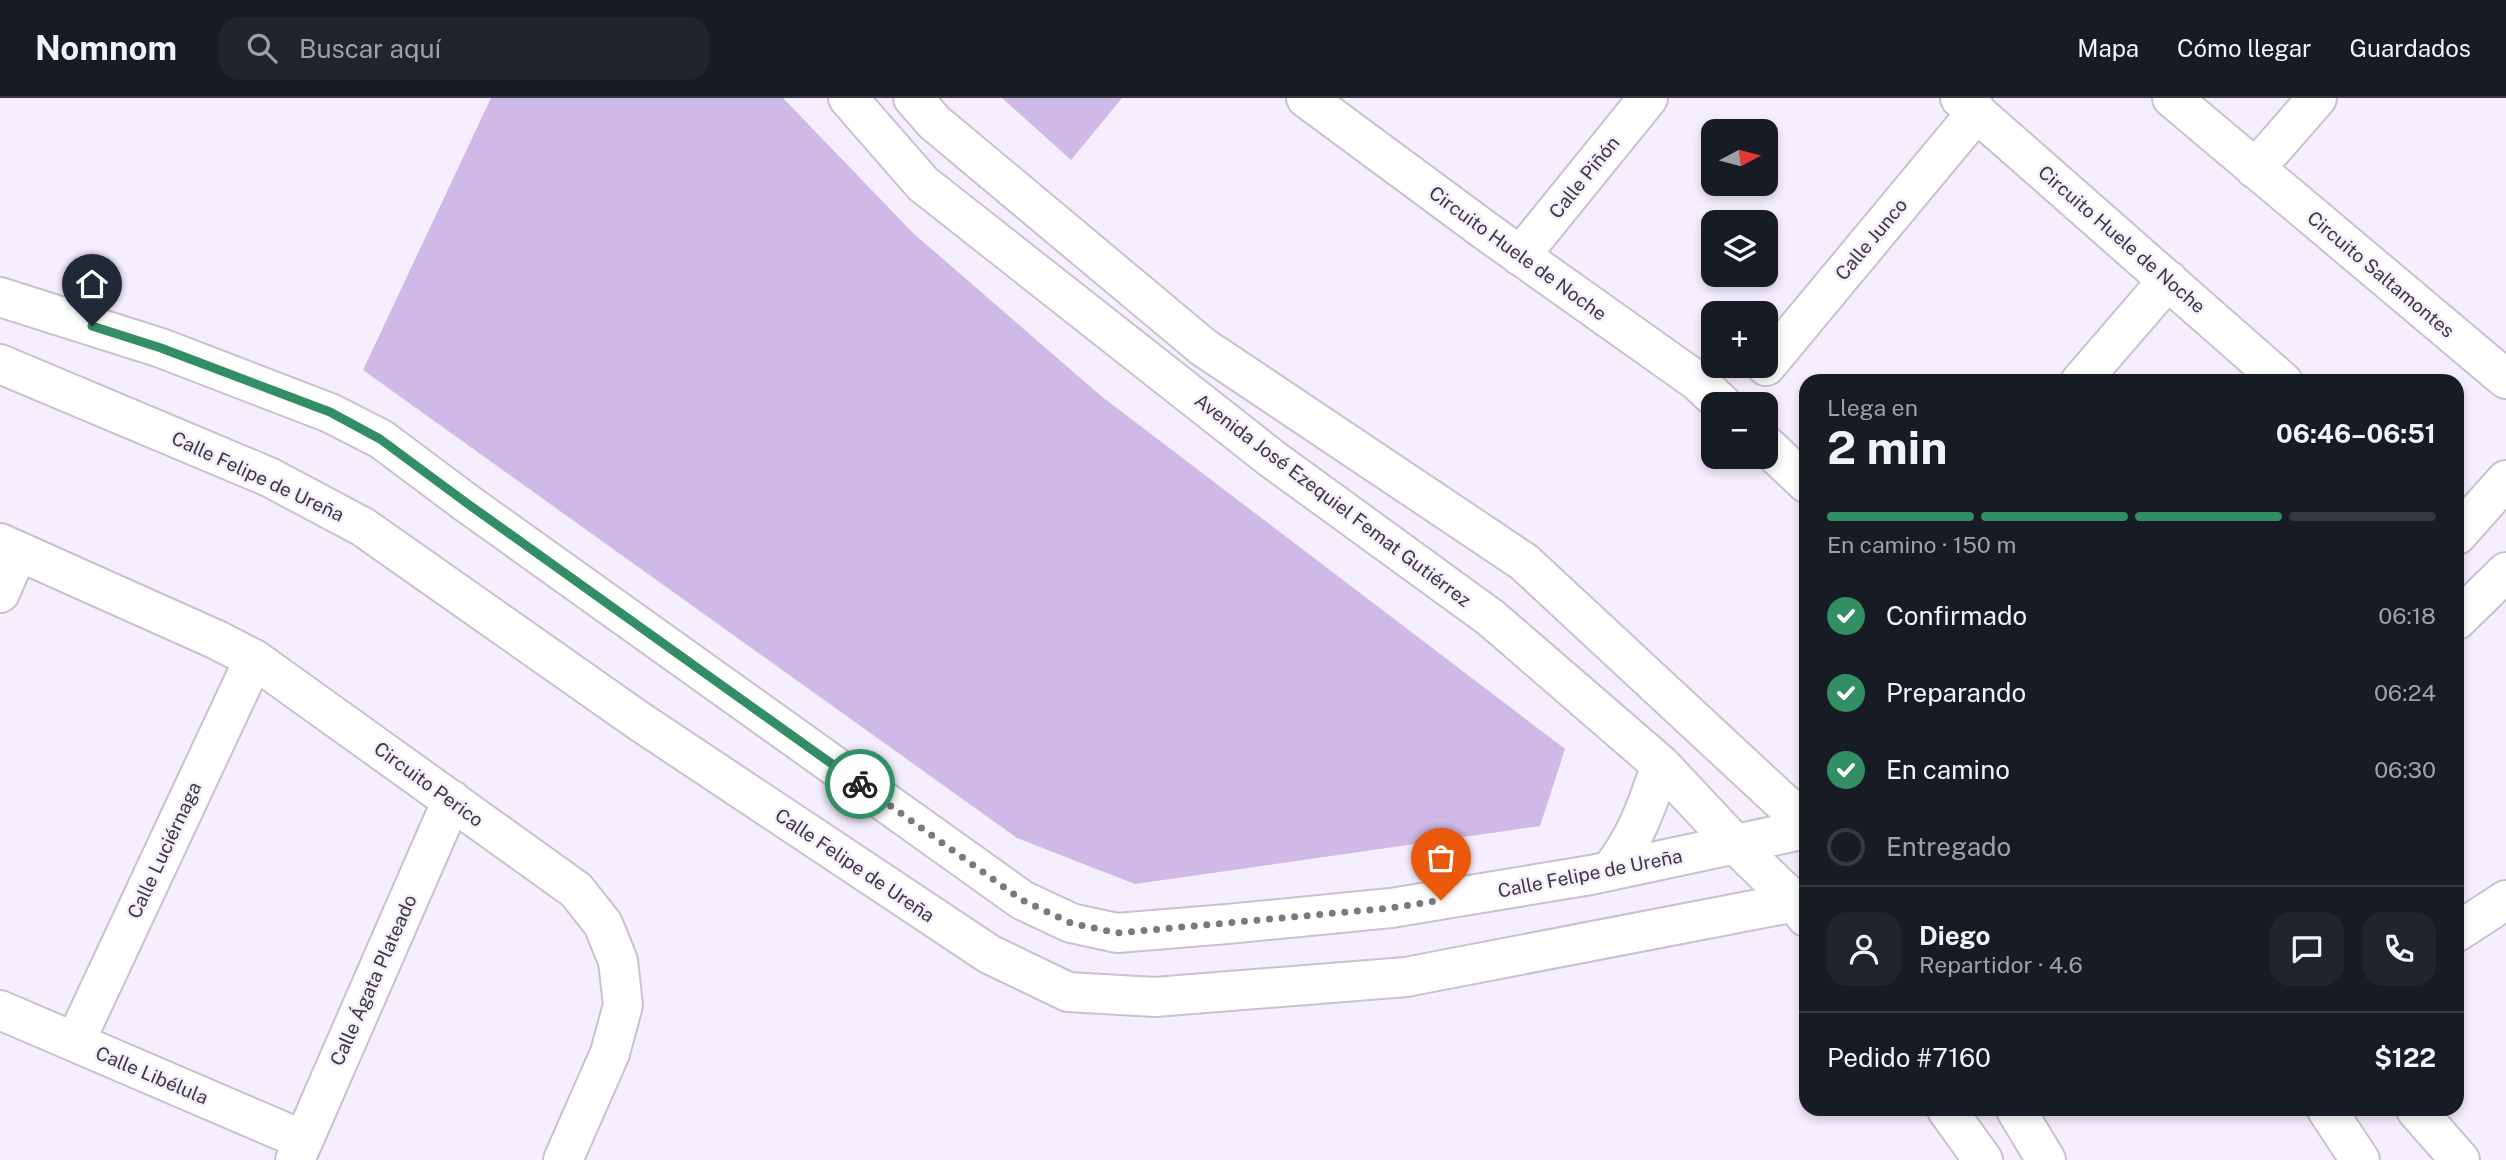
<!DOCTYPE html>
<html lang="es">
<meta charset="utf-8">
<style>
:root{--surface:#171b24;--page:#20242c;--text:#f1f3f6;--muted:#9ea1a6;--line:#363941;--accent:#328e64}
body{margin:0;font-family:"Public Sans",sans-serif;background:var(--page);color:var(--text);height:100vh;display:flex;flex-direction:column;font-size:26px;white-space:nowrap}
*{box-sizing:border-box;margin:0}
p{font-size:23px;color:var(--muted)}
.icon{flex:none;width:38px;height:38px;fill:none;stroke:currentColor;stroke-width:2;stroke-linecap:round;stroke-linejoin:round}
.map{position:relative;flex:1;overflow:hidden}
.sheet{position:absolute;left:1799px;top:276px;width:665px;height:742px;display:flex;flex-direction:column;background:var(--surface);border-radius:21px;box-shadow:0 4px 10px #0003}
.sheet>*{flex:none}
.needle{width:46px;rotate:83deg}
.buttons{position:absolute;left:1701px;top:21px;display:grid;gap:14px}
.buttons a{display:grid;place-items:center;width:77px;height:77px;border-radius:14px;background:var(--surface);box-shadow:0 4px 10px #0003;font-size:35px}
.pin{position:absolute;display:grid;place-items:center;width:60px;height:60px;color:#fff;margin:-72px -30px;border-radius:50% 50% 50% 0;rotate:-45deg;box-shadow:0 0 7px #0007}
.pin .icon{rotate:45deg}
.courier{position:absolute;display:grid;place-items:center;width:70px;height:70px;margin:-35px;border:5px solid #328e64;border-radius:50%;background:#fff;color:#222;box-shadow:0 2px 9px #0007}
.headline em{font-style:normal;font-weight:700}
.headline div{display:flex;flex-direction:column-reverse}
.headline{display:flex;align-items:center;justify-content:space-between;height:119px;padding:0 28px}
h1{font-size:46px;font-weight:700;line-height:52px}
.bar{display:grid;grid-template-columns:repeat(4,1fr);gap:10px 7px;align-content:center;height:84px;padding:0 28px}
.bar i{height:9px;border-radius:5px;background:var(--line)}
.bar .on{background:var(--accent)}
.bar p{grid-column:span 4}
.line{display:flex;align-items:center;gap:18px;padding:0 28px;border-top:2px solid var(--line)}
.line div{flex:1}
.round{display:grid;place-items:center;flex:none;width:74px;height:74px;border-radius:21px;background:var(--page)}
ol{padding:0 28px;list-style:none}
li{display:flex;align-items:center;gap:21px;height:77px}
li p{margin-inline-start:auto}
li .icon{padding:7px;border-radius:50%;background:var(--accent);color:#fff;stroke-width:4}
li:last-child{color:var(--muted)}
li i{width:38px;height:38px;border:4px solid var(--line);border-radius:50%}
header{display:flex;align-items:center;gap:42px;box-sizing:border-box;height:98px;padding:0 35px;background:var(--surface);border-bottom:2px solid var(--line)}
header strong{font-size:33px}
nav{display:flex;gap:38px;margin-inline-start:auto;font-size:24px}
.search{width:490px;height:63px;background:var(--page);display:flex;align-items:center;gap:18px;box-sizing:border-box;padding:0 24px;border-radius:21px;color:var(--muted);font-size:26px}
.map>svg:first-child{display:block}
</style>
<header>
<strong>Nomnom</strong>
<div class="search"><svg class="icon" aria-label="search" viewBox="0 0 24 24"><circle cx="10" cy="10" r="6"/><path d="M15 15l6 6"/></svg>Buscar aquí</div>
<nav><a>Mapa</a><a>Cómo llegar</a><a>Guardados</a></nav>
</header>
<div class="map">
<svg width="2506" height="1062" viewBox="0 0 2506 1062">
<rect width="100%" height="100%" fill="#f5eefe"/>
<path fill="#ceb9e7" d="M491 0H783L913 135 1101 298 1565 651 1540 728 1135 786 1017 740 363 272Z
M1002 0H1122L1071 62Z"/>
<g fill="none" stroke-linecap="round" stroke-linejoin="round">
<g stroke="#c8c1d0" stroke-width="42">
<path id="street" d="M1306 0 1490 136 1697 283 1722 306
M1960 0 2283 284
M2172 0 2506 281
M2255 71 2317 0
M1520 158 1648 0
M0 199 161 250 330 315 381 341 468 406 1022 802 1071 825 1117 835 1227 826 1391 810 1591 777 1806 731
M0 266 269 379 363 429 639 623 989 856 1068 894 1155 899 1406 879 1795 804 1806 799
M1766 268 1977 14
M2080 284 2168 182
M1766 347 1806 385
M2457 437 2506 382
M0 445 217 542 254 561 576 792 603 826 618 863 623 907 610 955 563 1062
M0 495 18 453
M2457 522 2506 474
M2457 834 2506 802
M0 912 303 1042
M75 944 254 561
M2327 1012 2360 1062
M2416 1012 2460 1062
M295 1062 452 702"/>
</g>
<g stroke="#c8c1d0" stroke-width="42">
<path id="secondary" d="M848 0 923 86 1271 360 1491 520 1661 667 1736 747 1795 804 1806 819
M913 0 934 24 1203 249 1524 464 1806 726
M1610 773C1637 739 1647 707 1661 667
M1947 1012 1983 1062
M2016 1012 2046 1062"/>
</g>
<use href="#street" stroke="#fff" stroke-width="38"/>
<use href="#secondary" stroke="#fff" stroke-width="38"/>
</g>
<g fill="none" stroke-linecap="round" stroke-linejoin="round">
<path stroke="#7c7881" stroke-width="7" stroke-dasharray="0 12.6" d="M860 686 1022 802 1071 825 1117 835 1391 810 1441 802"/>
<path stroke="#328e64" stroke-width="9" d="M92 228 161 250 330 314 380 341 468 406 860 686"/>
</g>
<g text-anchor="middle" stroke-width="5" stroke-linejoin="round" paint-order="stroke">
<g font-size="19" fill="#3b383e" stroke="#f5eefe">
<text transform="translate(1584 79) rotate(-51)" y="7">Calle Piñón</text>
<text transform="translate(1871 141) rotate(-50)" y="7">Calle Junco</text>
<text transform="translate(2122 141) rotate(41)" y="7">Circuito Huele de Noche</text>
<text transform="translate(1518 155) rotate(36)" y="7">Circuito Huele de Noche</text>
<text transform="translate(2381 176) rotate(40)" y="7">Circuito Saltamontes</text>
<text transform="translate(258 378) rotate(25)" y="7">Calle Felipe de Ureña</text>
<text transform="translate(1333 402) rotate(37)" y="7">Avenida José Ezequiel Femat Gutiérrez</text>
<text transform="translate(429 686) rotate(36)" y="7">Circuito Perico</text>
<text transform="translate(164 752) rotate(-65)" y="7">Calle Luciérnaga</text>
<text transform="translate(855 767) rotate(34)" y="7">Calle Felipe de Ureña</text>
<text transform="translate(1590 775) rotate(-11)" y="7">Calle Felipe de Ureña</text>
<text transform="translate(373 882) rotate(-66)" y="7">Calle Ágata Plateado</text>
<text transform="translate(152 977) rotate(23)" y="7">Calle Libélula</text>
</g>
</g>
</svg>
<div class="buttons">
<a><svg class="needle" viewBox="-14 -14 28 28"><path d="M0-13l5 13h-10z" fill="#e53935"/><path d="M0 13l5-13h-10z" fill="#9ea1a6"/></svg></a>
<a><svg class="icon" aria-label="layers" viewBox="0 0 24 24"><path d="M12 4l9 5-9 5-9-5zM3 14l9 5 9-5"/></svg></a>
<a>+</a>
<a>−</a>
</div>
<div class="pin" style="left:1441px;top:802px;background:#ea580c"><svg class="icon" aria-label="bag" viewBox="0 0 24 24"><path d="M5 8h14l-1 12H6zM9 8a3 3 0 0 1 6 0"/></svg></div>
<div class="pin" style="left:92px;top:228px;background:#1f2937"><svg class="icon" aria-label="home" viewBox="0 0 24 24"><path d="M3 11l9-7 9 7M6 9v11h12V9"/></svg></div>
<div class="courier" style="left:860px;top:686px"><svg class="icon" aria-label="bike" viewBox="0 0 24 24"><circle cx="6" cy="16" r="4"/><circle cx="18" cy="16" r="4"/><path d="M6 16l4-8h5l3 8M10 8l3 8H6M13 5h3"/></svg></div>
<section class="sheet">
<div class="headline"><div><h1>2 min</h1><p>Llega en</p></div><em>06:46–06:51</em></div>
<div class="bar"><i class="on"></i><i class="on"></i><i class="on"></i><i></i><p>En camino · 150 m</p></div>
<ol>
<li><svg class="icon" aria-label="check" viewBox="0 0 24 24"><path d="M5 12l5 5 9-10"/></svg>Confirmado<p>06:18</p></li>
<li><svg class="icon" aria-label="check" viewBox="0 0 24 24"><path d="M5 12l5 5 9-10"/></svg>Preparando<p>06:24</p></li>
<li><svg class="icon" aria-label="check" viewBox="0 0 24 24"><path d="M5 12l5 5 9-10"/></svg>En camino<p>06:30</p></li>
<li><i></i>Entregado</li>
</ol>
<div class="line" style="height:126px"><a class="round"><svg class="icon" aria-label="person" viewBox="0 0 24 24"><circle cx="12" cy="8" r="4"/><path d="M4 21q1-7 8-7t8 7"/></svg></a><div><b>Diego</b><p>Repartidor · 4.6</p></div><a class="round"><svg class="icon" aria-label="chat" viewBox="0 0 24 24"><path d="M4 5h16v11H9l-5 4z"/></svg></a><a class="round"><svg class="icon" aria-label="phone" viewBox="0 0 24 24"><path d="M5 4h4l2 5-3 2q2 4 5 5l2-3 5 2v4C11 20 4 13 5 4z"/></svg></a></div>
<div class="line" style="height:91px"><div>Pedido #7160</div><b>$122</b></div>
</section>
</div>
